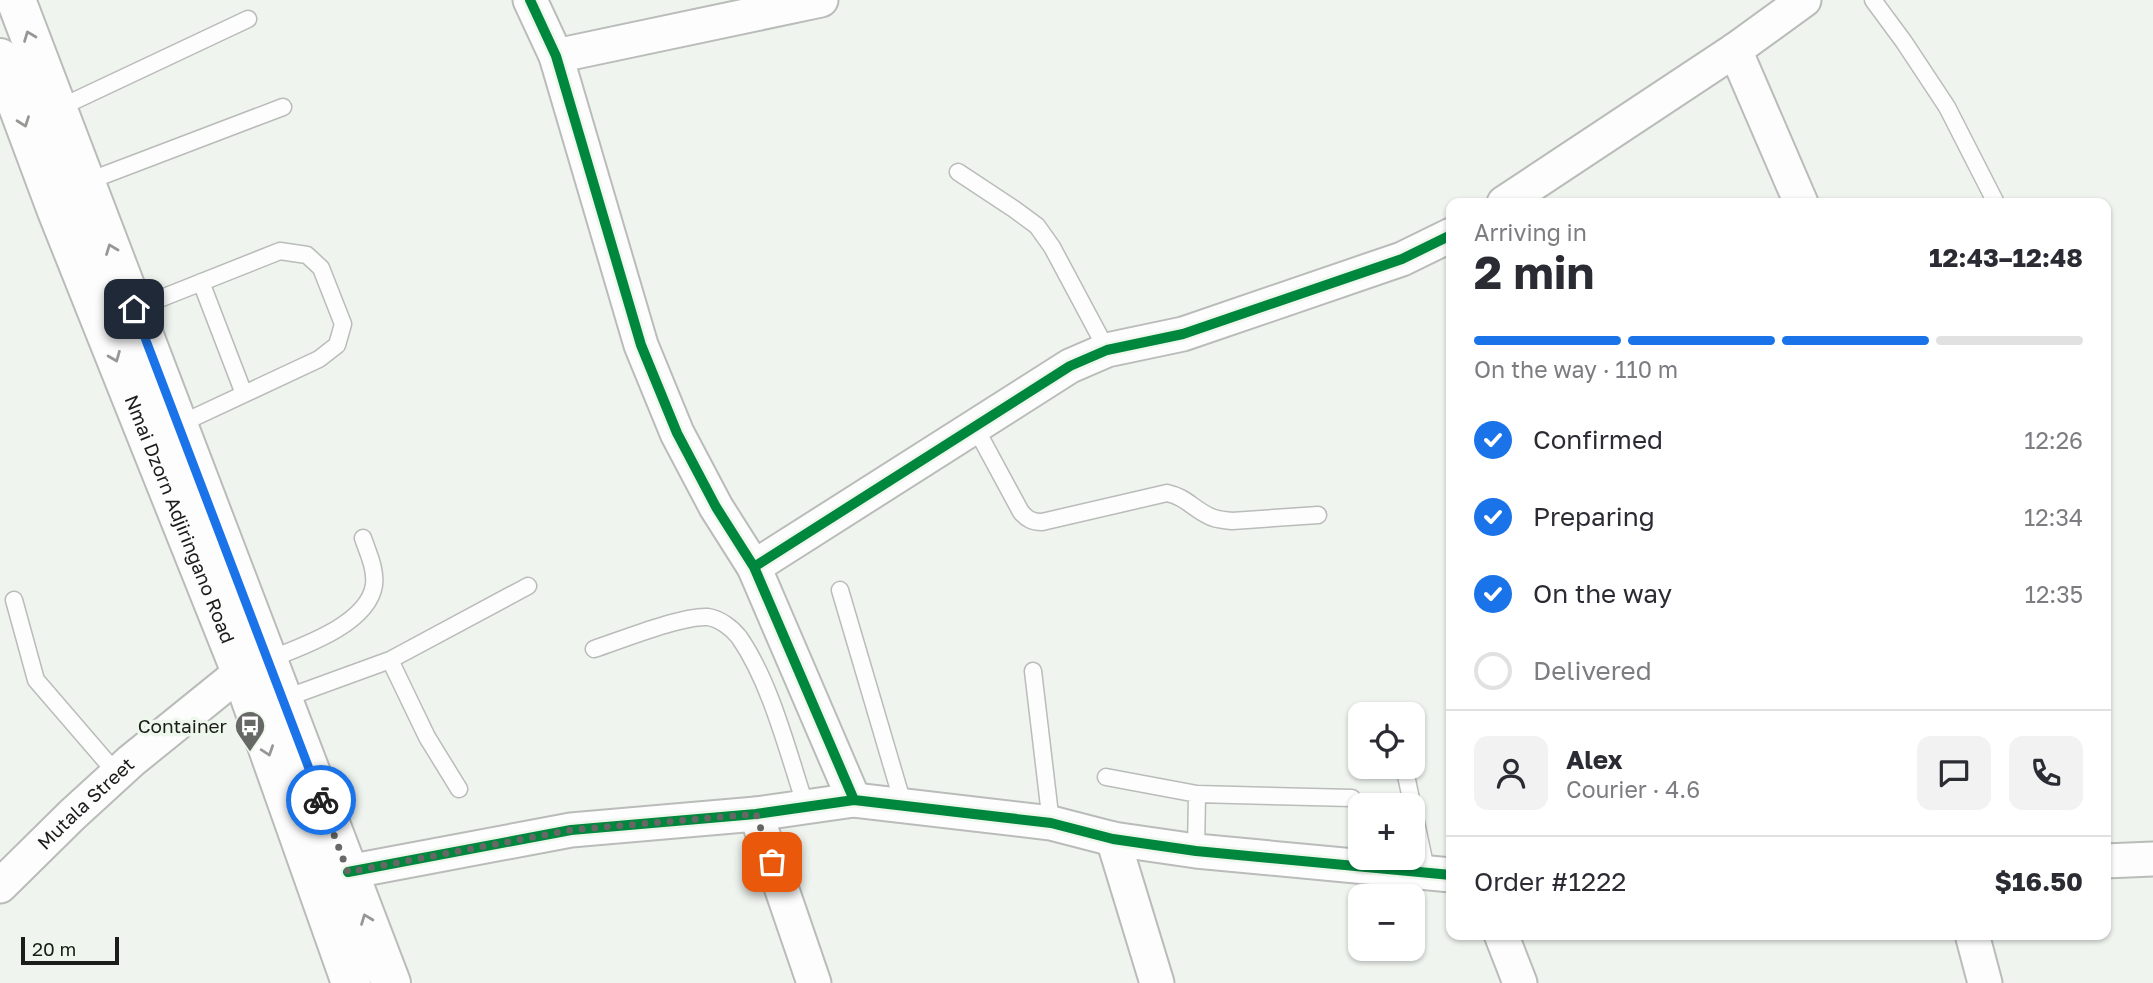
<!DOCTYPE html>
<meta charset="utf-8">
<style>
:root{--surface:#fff;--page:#f2f2f3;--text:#2b2b33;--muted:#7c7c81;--line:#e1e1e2;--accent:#1a73e8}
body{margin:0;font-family:"Golos Text",sans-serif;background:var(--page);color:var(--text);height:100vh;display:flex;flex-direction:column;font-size:26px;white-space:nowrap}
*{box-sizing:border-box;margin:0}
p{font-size:23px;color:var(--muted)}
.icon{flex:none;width:38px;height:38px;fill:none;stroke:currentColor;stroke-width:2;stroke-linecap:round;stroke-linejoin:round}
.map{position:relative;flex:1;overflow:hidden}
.side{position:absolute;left:1446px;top:198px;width:665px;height:742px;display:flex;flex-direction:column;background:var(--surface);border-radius:14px;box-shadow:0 2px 5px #0004}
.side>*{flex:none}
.buttons{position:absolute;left:1348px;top:702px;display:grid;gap:14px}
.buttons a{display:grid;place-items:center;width:77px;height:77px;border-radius:14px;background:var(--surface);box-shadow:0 2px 5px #0004;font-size:35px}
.scale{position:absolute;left:21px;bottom:18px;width:98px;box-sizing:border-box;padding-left:7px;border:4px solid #1a1d19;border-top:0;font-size:19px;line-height:24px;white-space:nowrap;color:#1a1d19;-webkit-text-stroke:5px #eef7ec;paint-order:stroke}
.pin{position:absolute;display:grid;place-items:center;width:60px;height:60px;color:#fff;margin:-30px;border-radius:14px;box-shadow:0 4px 10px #0006}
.courier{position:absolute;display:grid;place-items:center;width:70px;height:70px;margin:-35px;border:5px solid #1a73e8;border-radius:50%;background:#fff;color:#222;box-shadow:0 2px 9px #0007}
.headline em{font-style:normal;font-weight:700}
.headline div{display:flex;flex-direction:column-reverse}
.headline{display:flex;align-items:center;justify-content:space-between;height:119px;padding:0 28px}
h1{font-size:46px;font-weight:700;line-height:52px}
.bar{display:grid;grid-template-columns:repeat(4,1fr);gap:10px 7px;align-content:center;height:84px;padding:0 28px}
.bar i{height:9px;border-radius:5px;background:var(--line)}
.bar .on{background:var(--accent)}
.bar p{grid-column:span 4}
.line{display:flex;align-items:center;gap:18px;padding:0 28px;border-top:2px solid var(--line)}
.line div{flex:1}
.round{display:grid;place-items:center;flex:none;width:74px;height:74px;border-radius:14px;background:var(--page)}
ol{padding:0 28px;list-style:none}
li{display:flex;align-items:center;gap:21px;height:77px}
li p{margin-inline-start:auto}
li .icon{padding:7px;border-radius:50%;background:var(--accent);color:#fff;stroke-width:4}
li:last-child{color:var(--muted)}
li i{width:38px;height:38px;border:4px solid var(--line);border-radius:50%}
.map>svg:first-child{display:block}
</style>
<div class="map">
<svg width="2153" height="983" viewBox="0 0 2153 983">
<rect width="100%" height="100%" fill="#eff4ef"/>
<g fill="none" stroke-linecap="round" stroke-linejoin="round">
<g stroke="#b9bcb9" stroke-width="19">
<path id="lane" d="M1873 0 1904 42 1947 107 1996 203
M57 109 248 19
M958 172 1014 209 1037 226 1052 247 1107 350
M86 182 283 107
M201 282 244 394
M134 309 280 251 307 255 321 268 343 324 337 345 319 359 178 425
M975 427 1021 512C1027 519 1032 522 1042 522L1167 493C1186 497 1192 508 1209 516 1216 520 1224 520 1232 521L1318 515
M840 590 904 807
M14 600 36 680 117 774
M594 649C621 640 683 615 708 617 720 619 732 628 739 637 771 683 788 753 806 807
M268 660C300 647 368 625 374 585 376 569 368 553 363 538
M390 660 427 737 459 789
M1033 671 1051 823
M283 699 390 660 528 586
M1404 766 1427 874
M1106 777 1197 794 1352 798
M1196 851 1197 794"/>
</g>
<g stroke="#b9bcb9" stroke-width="37">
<g id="street">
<path d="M530 0 556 56 641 345 677 433 716 507 754 567 854 800"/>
<path d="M1735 50 1801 203"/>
<path d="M556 56 821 0"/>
<path d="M1504 203 1735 50 1804 0"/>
<path d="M754 567 1070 366 1107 350 1183 334 1402 259 1451 235"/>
<path d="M756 814 814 983"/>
<path d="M1113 839 1157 983"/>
<path d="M2105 861 2153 859"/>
<path d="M348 872 571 830 756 814 854 800 1051 823 1113 839 1196 851 1451 875"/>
<path id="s1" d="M0 886 72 815 131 761 241 672"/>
<path d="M1501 934 1520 983"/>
<path d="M1972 934 1985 983"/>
</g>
</g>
<g stroke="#b9bcb9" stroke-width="42">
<g id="secondary">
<path d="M16 0 391 983"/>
<path id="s2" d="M0 58 57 211 241 672 351 983"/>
</g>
</g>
<use href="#lane" stroke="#fdfdfd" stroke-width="16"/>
<use href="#street" stroke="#fdfdfd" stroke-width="33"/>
<use href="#secondary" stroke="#fdfdfd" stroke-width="38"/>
<g stroke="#eef7ec" stroke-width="15">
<path id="cycleway" d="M530 0 556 56 641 345 677 433 716 507 754 567 854 800
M754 567 1070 366 1107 350 1183 334 1402 259 1451 235
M348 872 571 830 756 814 854 800 1051 823 1113 839 1196 851 1451 875"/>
</g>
<use href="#cycleway" stroke="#00873e" stroke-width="10"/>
</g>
<defs><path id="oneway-chevron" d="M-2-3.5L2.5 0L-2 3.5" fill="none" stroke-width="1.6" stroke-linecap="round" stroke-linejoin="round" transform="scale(1.75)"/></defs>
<g stroke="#979896">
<use href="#oneway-chevron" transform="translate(29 36) rotate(-111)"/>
<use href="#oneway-chevron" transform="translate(24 122) rotate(70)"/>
<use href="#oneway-chevron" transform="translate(111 249) rotate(-111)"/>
<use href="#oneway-chevron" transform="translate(115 357) rotate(68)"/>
<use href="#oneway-chevron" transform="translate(268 751) rotate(71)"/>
<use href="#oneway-chevron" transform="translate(366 919) rotate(-111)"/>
</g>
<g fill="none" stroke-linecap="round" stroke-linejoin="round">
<path stroke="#656864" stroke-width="7" stroke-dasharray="0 12.6" d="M321 800 348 872 571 830 756 814 772 862"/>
<path stroke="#1a73e8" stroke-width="9" d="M134 309 321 800"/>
</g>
<defs>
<g id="bus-pin" transform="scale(1.575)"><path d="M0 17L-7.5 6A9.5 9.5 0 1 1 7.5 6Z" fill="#656864" stroke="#eef7ec"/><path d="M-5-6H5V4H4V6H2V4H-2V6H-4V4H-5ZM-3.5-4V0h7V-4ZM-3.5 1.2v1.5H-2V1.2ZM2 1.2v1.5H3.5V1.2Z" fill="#fff"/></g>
</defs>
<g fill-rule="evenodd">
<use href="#bus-pin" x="250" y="726"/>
</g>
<g text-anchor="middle" stroke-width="7" stroke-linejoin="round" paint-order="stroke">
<g font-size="19" fill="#1a1d19" stroke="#eef7ec">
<text dy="7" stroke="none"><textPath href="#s2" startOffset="495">Nmai Dzorn Adjiringano Road</textPath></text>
<text dy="7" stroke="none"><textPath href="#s1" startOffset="119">Mutala Street</textPath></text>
</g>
<g font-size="19" fill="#1a1d19" stroke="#eef7ec" text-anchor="end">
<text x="227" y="733">Container</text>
</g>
</g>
</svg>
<div class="buttons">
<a><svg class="icon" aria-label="locate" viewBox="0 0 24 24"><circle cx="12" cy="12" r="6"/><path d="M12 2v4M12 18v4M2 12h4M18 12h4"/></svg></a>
<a>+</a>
<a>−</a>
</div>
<div class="scale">20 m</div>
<div class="pin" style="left:772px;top:862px;background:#ea580c"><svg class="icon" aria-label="bag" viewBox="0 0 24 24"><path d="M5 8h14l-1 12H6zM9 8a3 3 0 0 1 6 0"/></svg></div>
<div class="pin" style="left:134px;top:309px;background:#1f2937"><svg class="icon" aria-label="home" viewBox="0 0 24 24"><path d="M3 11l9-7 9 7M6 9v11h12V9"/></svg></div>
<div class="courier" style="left:321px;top:800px"><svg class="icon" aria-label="bike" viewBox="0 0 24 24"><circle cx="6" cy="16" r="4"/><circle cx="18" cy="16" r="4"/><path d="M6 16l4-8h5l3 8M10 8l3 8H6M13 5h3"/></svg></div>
<section class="side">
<div class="headline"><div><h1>2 min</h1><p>Arriving in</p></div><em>12:43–12:48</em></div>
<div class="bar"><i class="on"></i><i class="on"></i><i class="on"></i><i></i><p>On the way · 110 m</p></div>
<ol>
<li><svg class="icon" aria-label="check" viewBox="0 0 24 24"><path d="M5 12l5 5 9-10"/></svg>Confirmed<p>12:26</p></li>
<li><svg class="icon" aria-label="check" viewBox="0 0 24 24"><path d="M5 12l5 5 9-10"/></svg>Preparing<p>12:34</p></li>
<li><svg class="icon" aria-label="check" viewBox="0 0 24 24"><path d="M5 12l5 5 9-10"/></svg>On the way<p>12:35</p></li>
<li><i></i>Delivered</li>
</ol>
<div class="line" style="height:126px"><a class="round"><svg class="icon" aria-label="person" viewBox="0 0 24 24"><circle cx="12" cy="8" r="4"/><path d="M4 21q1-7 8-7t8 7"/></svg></a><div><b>Alex</b><p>Courier · 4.6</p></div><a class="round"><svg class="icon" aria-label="chat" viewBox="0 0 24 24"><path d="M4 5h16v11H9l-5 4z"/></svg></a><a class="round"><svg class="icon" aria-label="phone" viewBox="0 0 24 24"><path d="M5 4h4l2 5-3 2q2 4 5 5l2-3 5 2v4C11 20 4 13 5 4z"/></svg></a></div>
<div class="line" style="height:91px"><div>Order #1222</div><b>$16.50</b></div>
</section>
</div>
